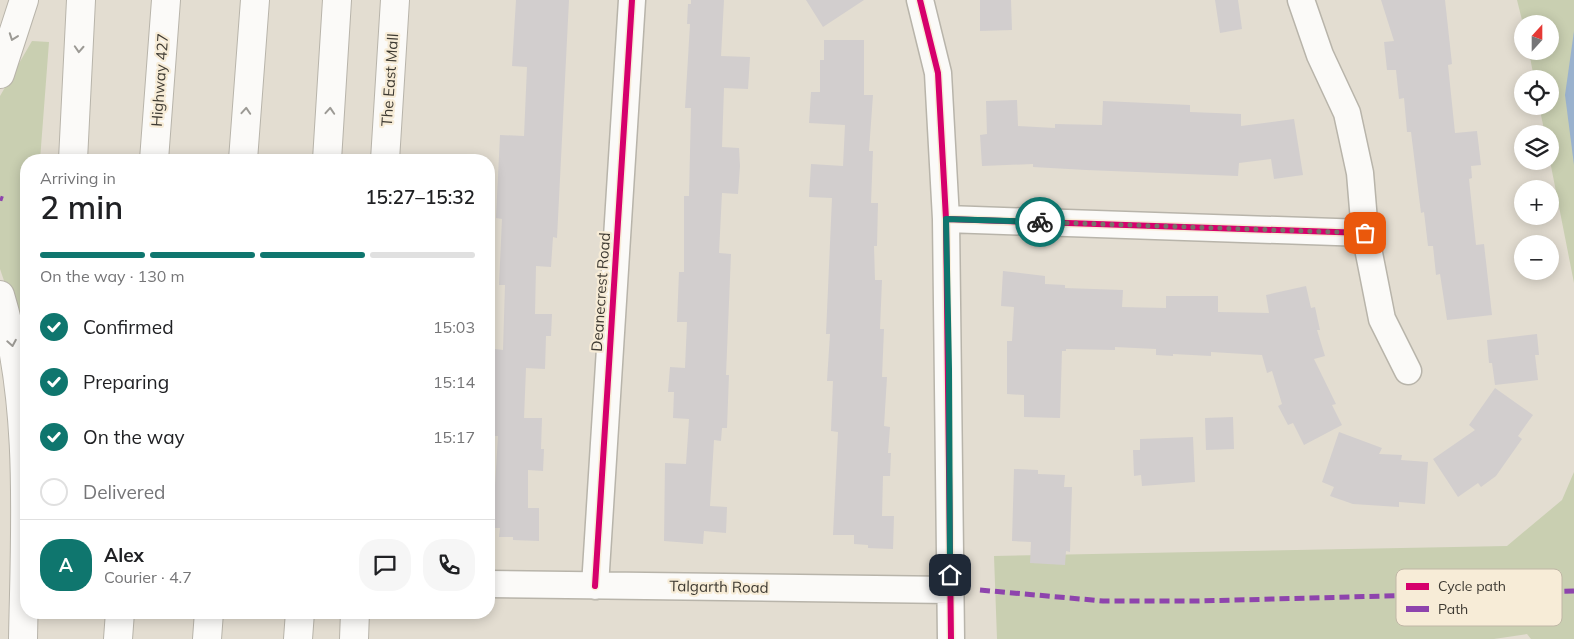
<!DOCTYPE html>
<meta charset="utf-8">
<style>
:root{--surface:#fff;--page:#f6f6f6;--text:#202124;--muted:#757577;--line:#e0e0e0;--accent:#0f766e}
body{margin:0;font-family:Mulish,sans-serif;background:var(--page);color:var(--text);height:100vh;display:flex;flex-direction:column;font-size:19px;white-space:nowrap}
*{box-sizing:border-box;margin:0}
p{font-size:16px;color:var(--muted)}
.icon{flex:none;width:28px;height:28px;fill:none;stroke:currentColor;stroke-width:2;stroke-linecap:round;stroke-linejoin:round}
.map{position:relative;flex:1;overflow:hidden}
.side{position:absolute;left:20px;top:154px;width:475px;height:465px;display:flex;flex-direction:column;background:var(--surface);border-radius:20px;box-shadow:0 2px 12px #0003}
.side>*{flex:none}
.needle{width:32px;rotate:21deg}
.buttons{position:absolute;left:1514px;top:15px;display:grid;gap:10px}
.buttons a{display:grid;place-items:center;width:45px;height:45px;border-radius:50%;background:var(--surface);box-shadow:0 2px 12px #0003;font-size:25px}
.pin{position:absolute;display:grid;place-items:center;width:42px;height:42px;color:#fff;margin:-21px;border-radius:10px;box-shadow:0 2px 8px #0006}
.courier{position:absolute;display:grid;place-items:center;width:50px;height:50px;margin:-25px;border:4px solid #0f766e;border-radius:50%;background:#fff;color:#222;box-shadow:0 1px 6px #0007}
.headline em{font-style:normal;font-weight:600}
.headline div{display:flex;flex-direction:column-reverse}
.headline{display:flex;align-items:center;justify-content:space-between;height:85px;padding:0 20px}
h1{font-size:32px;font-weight:600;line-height:38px}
.bar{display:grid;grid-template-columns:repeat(4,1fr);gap:8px 5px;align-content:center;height:60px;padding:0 20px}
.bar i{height:6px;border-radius:4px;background:var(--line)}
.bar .selected{background:var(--accent)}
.bar p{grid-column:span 4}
.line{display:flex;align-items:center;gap:12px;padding:0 20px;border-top:1px solid var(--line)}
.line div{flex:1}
.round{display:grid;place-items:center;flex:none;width:52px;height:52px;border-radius:20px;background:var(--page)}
ol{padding:0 20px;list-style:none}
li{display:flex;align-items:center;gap:15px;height:55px}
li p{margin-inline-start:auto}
li .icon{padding:5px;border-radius:50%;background:var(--accent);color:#fff;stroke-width:4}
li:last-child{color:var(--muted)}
li i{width:28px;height:28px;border:2px solid var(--line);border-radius:50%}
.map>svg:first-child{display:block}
</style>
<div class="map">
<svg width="1574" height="639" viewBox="0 0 1574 639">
<rect width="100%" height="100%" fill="#e3ddd1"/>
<path fill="#c9cfb1" d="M1517 0H1574V283L1550 161V134H1545L1539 106H1550V79H1534L1529 51H1550V24H1523Z
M32 41 49 42 40 160H26V345L0 269V96Z
M1574 472V639H1531L1527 634 1494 639H997L994 556 1507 546 1562 500Z"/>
<path fill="#9ab2ce" d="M1574 31V165L1565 95Z"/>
<path fill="#d2cece" d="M516 0H569L557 238 553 237 551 267 536 266 535 314H552L551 336H546L545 369 526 368 524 418H542L541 449H544L543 471 528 470V508H539V541L513 540V537H499L500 528H489V502H494L498 436H489L490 361H494L495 349 503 350 505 285H499L502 219 496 218 500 135 524 136 527 67 512 66Z
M691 0H724L721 56 750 57 748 89 724 88 722 147 739 148 740 166 738 194 722 193 719 253 731 254 726 375H729L727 428H722L721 441 714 440 710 506 727 507 726 533 704 531 703 544 664 541 665 463 686 464 689 419 673 418 674 392H668L670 367 685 368 687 322H677L679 272H684V196H689L691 108H685L690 24H687L688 4H691Z
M806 0H864L823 27Z
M980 0H1011L1012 30 980 31Z
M1215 0H1238L1242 29 1220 33Z
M1381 0H1445L1452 64 1448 65 1455 133 1477 131 1481 165 1471 166 1472 178 1469 179 1476 245 1484 244 1492 315 1447 320 1440 274 1436 275 1433 246H1428L1424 212 1421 213 1411 132H1407L1404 98 1399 99 1396 70H1387L1384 42 1394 41Z
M824 40H864V95H873L869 151H873L871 203H878L877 246H874L875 280H882L880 329H884L882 377H887L884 426 890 427 888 453H891L890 476H883L882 516H894L893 549 868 548V545L854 544V535H833L838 432 831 431 833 381H827L830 334H826L832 198 809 197 811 164 843 166 845 125 809 123 811 92H820V60H824Z
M1017 100 1018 126 1055 128V124L1102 125 1103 101 1190 105V112L1241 114V126L1294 119 1303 175 1274 179 1271 159 1239 163 1238 176 1086 170 1033 167V164L982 166 980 135 987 134 986 101Z
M1003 271 1045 276V284L1065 285V288L1123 290 1122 307 1166 308V296H1218V312L1269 313 1266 295 1306 286 1311 308 1315 307 1320 330H1317L1325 356 1314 359 1336 404 1332 405 1342 425 1304 445 1293 423 1288 425 1278 406 1282 404 1272 371 1267 373 1262 355 1211 352V356L1173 354V356L1156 355V349L1115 347V350L1066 349V351H1062L1060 418 1024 417V395L1007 394V341H1012L1014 307 1001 306Z
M1537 334 1539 355H1535L1538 380 1495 385 1492 363H1489L1487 340Z
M1495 388 1533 415 1518 436 1522 439 1496 476 1481 487 1478 483 1458 497 1433 459 1475 430 1469 425Z
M1233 417 1234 449 1206 450 1205 418Z
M1339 432 1382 448 1379 454 1402 455 1401 460 1428 462 1425 504 1399 502V507L1353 504 1330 496 1334 487 1322 482Z
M1193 437 1195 482 1142 486 1141 475 1134 476 1133 450H1140V439Z
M1014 469 1038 470V474L1065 475 1064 487H1072L1070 552 1066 551 1065 565 1030 563 1031 542 1012 541Z"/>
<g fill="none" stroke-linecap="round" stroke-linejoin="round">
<g stroke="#b8b4aa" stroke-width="29">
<path id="minor" d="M920 0 938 73 946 219 951 639
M1301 0 1320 55 1347 113 1360 173 1365 233 1382 319 1408 371
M946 219 1365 233
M489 584 950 590
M595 586 632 0"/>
</g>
<g stroke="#b8b4aa" stroke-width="30">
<path id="secondary" d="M385 160 395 0
M354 639 355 612"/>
</g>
<g stroke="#b8b4aa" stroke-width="30">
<path id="motorway" d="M0 74 24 0
M73 160 81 0
M154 160 166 0
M243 160 255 0
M327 160 337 0
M0 295C33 403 25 528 23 639
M118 639 120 612
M207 639 209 612
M298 639 300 612"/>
</g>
<use href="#minor" stroke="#fbfaf8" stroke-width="26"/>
<use href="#secondary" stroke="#fbfaf8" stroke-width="28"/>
<use href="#motorway" stroke="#fbfaf8" stroke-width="28"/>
<path stroke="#8e44ad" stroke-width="5" stroke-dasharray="10 5" stroke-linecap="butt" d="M0 198 3 199
M980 590 1103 601H1199L1574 591"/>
<g stroke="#f7ecd7" stroke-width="9">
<path id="cycleway" d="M920 0 938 73 946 219 951 639
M946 219 1365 233
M595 586 632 0"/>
</g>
<use href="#cycleway" stroke="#d6006c" stroke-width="6"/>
</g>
<defs><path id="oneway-chevron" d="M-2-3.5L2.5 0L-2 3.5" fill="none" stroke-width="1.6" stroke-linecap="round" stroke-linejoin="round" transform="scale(1.25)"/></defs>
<g stroke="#9c9a95">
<use href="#oneway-chevron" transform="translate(13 37) rotate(110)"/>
<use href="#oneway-chevron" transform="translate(79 49) rotate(93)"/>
<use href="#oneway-chevron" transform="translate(246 111) rotate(-86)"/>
<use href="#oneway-chevron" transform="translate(330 111) rotate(-86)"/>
<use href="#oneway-chevron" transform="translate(12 343) rotate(80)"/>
</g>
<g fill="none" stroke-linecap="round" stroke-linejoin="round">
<path stroke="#78736a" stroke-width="5" stroke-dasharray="0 9" d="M1040 222 1365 233"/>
<path stroke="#0f766e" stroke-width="6" d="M950 575 949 369 946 219 1040 222"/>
</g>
<g text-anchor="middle" stroke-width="4.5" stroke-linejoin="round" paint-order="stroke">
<g font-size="15" fill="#3e3a32" stroke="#f7ecd7">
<text transform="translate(160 80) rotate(-86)" y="5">Highway 427</text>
<text transform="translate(390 80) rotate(-86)" y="5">The East Mall</text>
<text transform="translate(601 292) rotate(-86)" y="5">Deanecrest Road</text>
<text transform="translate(719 587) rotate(1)" y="5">Talgarth Road</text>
</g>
</g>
<rect x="1396" y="569" width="166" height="57" rx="8" fill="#f7ecd7" stroke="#c0b7a6" stroke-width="1"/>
<rect x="1406" y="583" width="23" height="7" fill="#d6006c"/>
<rect x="1406" y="606" width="23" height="6" fill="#8e44ad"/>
<g font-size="14" fill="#3e3a32">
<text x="1438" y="591">Cycle path</text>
<text x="1438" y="614">Path</text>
</g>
</svg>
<div class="buttons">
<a><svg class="needle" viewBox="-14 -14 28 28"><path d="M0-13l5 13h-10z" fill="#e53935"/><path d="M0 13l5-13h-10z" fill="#757577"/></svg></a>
<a><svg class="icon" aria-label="locate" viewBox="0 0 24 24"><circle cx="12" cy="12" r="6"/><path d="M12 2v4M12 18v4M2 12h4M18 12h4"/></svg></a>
<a><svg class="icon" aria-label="layers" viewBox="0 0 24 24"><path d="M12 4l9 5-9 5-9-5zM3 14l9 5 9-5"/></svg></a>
<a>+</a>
<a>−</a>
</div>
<div class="pin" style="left:1365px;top:233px;background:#ea580c"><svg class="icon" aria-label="bag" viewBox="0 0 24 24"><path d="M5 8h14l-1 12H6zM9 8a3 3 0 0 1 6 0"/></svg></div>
<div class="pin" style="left:950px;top:575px;background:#1f2937"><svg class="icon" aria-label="home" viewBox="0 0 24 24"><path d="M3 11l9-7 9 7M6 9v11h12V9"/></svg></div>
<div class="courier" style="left:1040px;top:222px"><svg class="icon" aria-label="bike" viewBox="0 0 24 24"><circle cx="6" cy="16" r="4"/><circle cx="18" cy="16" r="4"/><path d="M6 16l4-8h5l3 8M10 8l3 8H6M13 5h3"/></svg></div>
<section class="side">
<div class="headline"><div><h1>2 min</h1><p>Arriving in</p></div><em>15:27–15:32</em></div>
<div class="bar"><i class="selected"></i><i class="selected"></i><i class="selected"></i><i></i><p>On the way · 130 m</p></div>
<ol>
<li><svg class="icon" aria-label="check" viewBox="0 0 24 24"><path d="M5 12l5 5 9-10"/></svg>Confirmed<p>15:03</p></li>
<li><svg class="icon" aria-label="check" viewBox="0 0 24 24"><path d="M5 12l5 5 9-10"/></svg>Preparing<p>15:14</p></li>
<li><svg class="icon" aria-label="check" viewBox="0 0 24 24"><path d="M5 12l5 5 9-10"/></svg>On the way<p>15:17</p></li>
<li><i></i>Delivered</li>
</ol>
<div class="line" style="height:90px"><b class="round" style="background:var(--accent);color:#fff">A</b><div><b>Alex</b><p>Courier · 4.7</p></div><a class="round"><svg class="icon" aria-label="chat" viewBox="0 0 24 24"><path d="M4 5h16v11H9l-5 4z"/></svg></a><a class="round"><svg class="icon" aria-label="phone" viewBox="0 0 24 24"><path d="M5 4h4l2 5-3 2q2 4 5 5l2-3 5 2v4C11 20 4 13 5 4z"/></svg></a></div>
</section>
</div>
